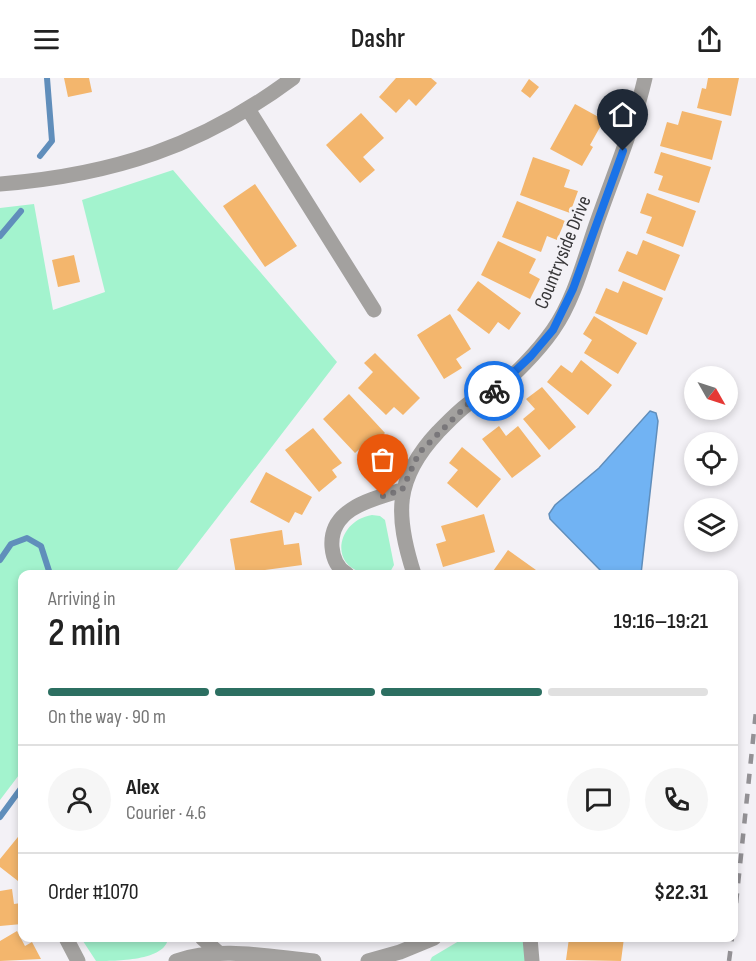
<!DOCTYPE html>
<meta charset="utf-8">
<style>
:root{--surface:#fff;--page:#f6f6f6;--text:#222;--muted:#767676;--line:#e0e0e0;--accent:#2c6f61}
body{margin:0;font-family:"Sofia Sans Condensed",sans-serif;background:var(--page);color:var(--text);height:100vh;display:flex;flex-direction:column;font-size:22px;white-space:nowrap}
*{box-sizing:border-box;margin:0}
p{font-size:20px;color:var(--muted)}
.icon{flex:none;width:33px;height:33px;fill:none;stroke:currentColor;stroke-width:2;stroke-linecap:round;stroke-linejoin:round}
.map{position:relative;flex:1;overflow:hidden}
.details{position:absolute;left:18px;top:492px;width:720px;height:372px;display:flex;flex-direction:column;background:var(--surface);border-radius:12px;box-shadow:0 3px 9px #0003}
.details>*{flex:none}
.needle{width:39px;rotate:129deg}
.controls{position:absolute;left:684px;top:288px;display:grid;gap:12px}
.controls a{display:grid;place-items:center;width:54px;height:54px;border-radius:50%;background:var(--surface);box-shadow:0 3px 9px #0003;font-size:30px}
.pin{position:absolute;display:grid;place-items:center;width:51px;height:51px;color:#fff;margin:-62px -26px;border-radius:50% 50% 50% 0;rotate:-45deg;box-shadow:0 0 6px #0007}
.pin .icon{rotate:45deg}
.courier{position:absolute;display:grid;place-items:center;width:60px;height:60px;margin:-30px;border:4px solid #1a73e8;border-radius:50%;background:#fff;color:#222;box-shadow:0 2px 8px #0007}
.headline em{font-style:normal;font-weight:600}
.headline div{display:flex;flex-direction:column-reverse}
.headline{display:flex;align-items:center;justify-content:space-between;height:102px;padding:0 30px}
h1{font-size:39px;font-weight:600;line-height:45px}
.bar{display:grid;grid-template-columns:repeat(4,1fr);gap:9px 6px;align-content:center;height:72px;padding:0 30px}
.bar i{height:8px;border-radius:4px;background:var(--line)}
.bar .on{background:var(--accent)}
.bar p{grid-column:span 4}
.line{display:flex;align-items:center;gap:15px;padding:0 30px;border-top:2px solid var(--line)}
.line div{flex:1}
.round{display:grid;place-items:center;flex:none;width:63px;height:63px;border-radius:32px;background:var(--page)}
header{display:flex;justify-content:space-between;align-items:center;height:78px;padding:0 30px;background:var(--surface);font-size:27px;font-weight:600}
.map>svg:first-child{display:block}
</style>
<header><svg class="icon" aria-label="menu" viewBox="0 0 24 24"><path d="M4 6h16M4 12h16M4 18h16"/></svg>Dashr<svg class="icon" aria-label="share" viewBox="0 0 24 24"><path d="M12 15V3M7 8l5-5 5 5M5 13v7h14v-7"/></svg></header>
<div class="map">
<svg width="756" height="883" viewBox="0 0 756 883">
<rect width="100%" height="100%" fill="#f3f1f6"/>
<path fill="#a3f3ce" d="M173 92 337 284 174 496H22V693L0 722V130L34 126 53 232 105 214 82 122Z
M372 437 380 438 385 442 394 487 389 496C380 495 368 496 360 494 329 484 339 442 372 437Z
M81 860H168C166 883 115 883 96 883Z
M464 860H524L525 883H430L432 879Z"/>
<path fill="#71b3f3" stroke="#608ebb" stroke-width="1.5" d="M650 333 656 335 658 343 641 496H604L550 441 549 436 555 427 599 390Z"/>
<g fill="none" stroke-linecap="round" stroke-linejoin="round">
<path stroke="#608ebb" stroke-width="6" d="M40 78 52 63 47 0
M0 158 21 133
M0 482 11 466 27 460 41 468 50 496
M0 739 22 709"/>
</g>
<path fill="#f3b66d" d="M64 0H89L92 14 68 19Z
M396 0H431L437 5 416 28 409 21 396 35 379 19Z
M708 0H739L731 38 697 30 702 10 706 11Z
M529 1 539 9 530 20 521 13Z
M575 26 604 42 590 67 593 69 582 88 550 71Z
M682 33 722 43 712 82 660 68 667 44 678 47Z
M361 35 384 60 363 79 375 92 360 105 326 67Z
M661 74 711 89 699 125 658 112 663 98 654 95Z
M533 79 570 92 564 109 578 113 570 135 520 117Z
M255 106 297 168 265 189 223 128Z
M647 115 696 133 683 169 646 155 652 139 640 135Z
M517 123 565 143 557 162 547 158 541 174 502 159Z
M643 162 680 177 665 213 618 193 627 173 637 177Z
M498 163 536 181 529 195 540 201 530 221 481 197Z
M74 177 80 204 58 209 52 182Z
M478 203 521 235 509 252 498 244 489 256 457 232Z
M623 203 663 220 647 257 595 235 606 210 618 215Z
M450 236 471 271 456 281 462 290 444 301 417 257Z
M594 238 637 265 618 296 584 275 592 262 583 256Z
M375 275 420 320 403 337 394 329 386 337 358 310 373 294 364 285Z
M581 282 612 307 588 337 547 304 561 287 572 295Z
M542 309 576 349 549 372 523 341 535 331 526 321Z
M349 316 385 355 370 370 366 365 355 375 323 341Z
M499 348 506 358 518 348 541 378 512 400 482 361Z
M313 350 342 385 332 392 337 399 319 414 285 372Z
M462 369 501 401 477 430 447 405 458 392 449 385Z
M266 394 312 419 302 437 295 434 289 445 250 424Z
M484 436 495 474 443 489 436 466 446 463 441 448Z
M282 452 284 467 299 465 302 487 236 496 230 461Z
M508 472 536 492 533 496H491Z
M22 754V797L18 803 0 789V781Z
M12 811 14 826 21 825 22 846 0 848V813Z
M17 853 25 868 32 864 41 881 0 883V863Z
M569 860H624L621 883 566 882Z"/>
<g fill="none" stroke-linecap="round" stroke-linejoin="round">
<path stroke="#a3a19f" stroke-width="15" d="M248 31 374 232
M0 106C113 97 202 68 293 0
M347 496C337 490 333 481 332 469 329 430 373 421 402 412
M414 496C395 437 394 401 438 354 447 345 457 334 468 326 475 321 485 319 492 314 512 301 539 272 553 252 574 222 584 182 596 147 613 98 633 51 645 0
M66 860 78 883
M202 860 220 876
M530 860 532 883
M176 883C219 868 270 879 314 883
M368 883 400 874 434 860"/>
<path stroke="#939195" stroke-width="4.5" stroke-dasharray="10 10" stroke-linecap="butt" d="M734 845 756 633
M729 883 732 860"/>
</g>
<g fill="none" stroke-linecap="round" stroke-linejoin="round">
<path stroke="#79777a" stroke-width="6" stroke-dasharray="0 10.8" d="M383 418 402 412 419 375 468 326 494 313"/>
<path stroke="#1a73e8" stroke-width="8" d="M494 313 531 278 553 252 573 211 623 73"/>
</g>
<g text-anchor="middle" stroke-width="6" stroke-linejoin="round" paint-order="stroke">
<g font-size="20" fill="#373638" stroke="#f3f1f6">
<text transform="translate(562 174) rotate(-68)" y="7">Countryside Drive</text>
</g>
</g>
</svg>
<div class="controls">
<a><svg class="needle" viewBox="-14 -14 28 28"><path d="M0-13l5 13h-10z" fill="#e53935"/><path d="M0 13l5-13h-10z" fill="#767676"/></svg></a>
<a><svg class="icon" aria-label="locate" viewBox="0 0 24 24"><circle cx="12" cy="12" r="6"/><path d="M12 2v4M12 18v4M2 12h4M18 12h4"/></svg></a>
<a><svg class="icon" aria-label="layers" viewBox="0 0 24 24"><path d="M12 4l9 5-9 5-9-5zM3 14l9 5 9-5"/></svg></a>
</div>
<div class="pin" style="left:383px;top:418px;background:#ea580c"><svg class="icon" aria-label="bag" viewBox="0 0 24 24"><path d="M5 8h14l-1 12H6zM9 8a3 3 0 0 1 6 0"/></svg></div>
<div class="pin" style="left:623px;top:73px;background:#1f2937"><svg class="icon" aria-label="home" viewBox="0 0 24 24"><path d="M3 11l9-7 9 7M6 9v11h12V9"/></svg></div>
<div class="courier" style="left:494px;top:313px"><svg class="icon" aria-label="bike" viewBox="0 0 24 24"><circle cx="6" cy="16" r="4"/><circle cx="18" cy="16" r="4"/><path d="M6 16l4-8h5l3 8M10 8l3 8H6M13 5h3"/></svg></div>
<section class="details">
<div class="headline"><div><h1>2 min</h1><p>Arriving in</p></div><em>19:16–19:21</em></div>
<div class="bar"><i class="on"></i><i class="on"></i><i class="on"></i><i></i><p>On the way · 90 m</p></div>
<div class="line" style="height:108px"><a class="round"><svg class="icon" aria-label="person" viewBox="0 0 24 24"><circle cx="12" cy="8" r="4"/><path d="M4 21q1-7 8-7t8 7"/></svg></a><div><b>Alex</b><p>Courier · 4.6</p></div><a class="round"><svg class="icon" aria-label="chat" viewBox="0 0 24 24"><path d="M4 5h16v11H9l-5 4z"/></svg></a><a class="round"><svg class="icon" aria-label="phone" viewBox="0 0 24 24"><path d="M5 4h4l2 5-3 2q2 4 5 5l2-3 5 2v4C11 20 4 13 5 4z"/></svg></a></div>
<div class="line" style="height:78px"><div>Order #1070</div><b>$22.31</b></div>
</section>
</div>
